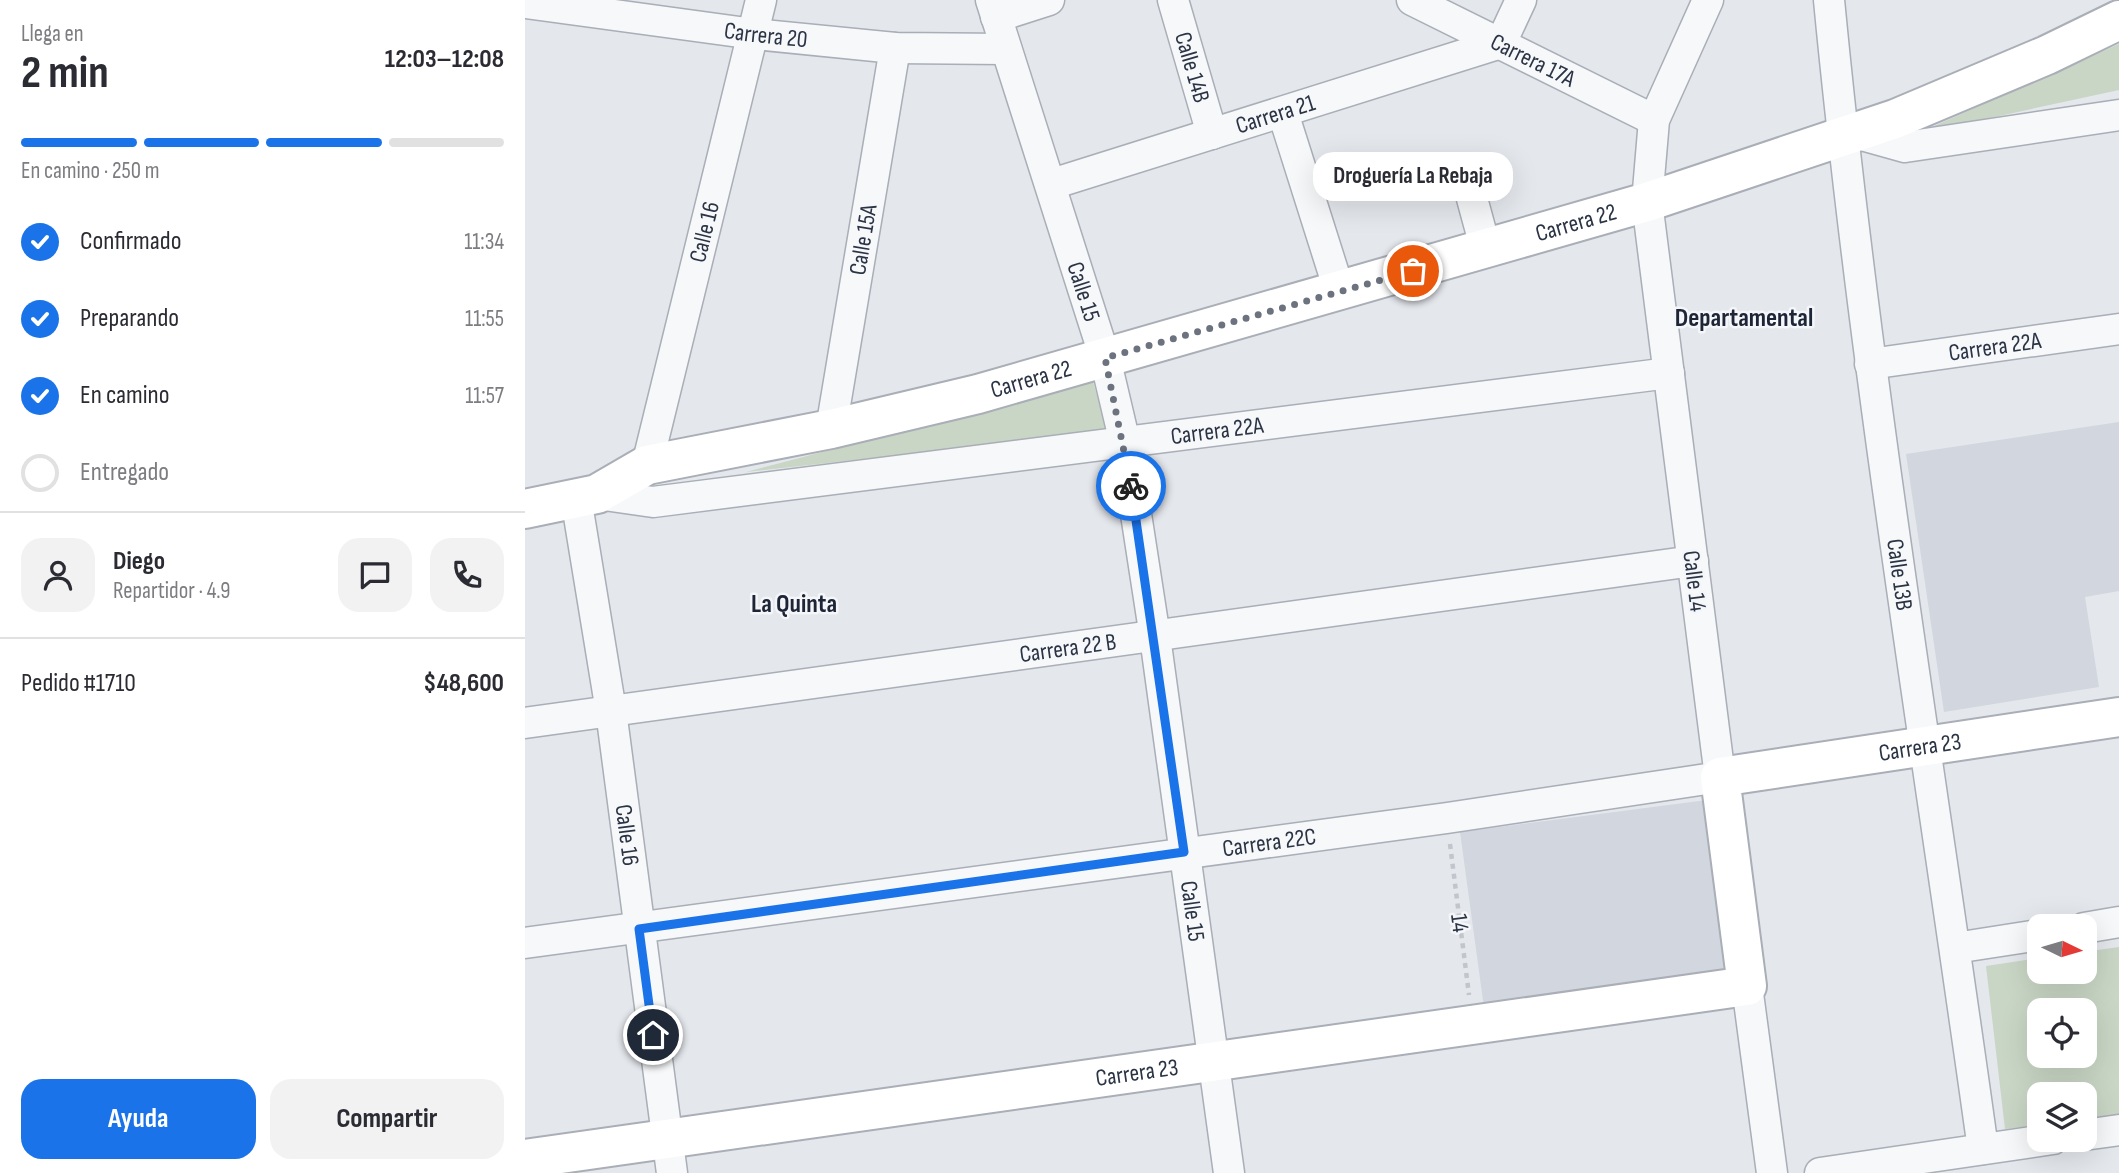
<!DOCTYPE html>
<html lang="es">
<meta charset="utf-8">
<style>
:root{--surface:#fff;--page:#f2f2f3;--text:#2b2b33;--muted:#7c7c81;--line:#e1e1e2;--accent:#1a73e8}
body{margin:0;font-family:"Sofia Sans Condensed",sans-serif;background:var(--page);color:var(--text);height:100vh;display:flex;flex-direction:column;font-size:26px;white-space:nowrap}
*{box-sizing:border-box;margin:0}
p{font-size:23px;color:var(--muted)}
.icon{flex:none;width:38px;height:38px;fill:none;stroke:currentColor;stroke-width:2;stroke-linecap:round;stroke-linejoin:round}
.map{position:relative;flex:1;overflow:hidden}
.sheet{display:flex;flex-direction:column;background:var(--surface);width:525px}
.sheet>*{flex:none}
.needle{width:46px;rotate:95deg}
.buttons{position:absolute;left:1502px;top:914px;display:grid;gap:14px}
.buttons a{display:grid;place-items:center;width:70px;height:70px;border-radius:14px;background:var(--surface);box-shadow:0 7px 28px #0002;font-size:35px}
.pin{position:absolute;display:grid;place-items:center;width:60px;height:60px;color:#fff;margin:-30px;border:4px solid #fff;border-radius:50%;box-shadow:0 2px 7px #0007}
.courier{position:absolute;display:grid;place-items:center;width:70px;height:70px;margin:-35px;border:5px solid #1a73e8;border-radius:50%;background:#fff;color:#222;box-shadow:0 2px 9px #0007}
.bubble{position:absolute;height:49px;border-radius:21px;background:var(--surface);box-shadow:0 7px 28px #0002;font-size:23px;font-weight:700;line-height:49px;text-align:center}
.overview em{font-style:normal;font-weight:700}
.overview div{display:flex;flex-direction:column-reverse}
.overview{display:flex;align-items:center;justify-content:space-between;height:119px;padding:0 21px}
h1{font-size:46px;font-weight:700;line-height:52px}
.bar{display:grid;grid-template-columns:repeat(4,1fr);gap:10px 7px;align-content:center;height:84px;padding:0 21px}
.bar i{height:9px;border-radius:5px;background:var(--line)}
.bar .current{background:var(--accent)}
.bar p{grid-column:span 4}
.line{display:flex;align-items:center;gap:18px;padding:0 21px;border-top:2px solid var(--line)}
.line div{flex:1}
.round{display:grid;place-items:center;flex:none;width:74px;height:74px;border-radius:21px;background:var(--page)}
ol{padding:0 21px;list-style:none}
li{display:flex;align-items:center;gap:21px;height:77px}
li p{margin-inline-start:auto}
li .icon{padding:7px;border-radius:50%;background:var(--accent);color:#fff;stroke-width:4}
li:last-child{color:var(--muted)}
li i{width:38px;height:38px;border:4px solid var(--line);border-radius:50%}
.primary-button{display:flex;gap:14px;margin-top:auto;padding:14px 21px}
.primary-button a{flex:1;height:80px;border-radius:21px;background:var(--accent);color:#fff;font-size:28px;font-weight:700;line-height:80px;text-align:center}
.primary-button a+a{background:var(--page);color:var(--text)}
main{display:flex;flex:1;min-height:0}
.map>svg:first-child{display:block}
</style>
<main>
<section class="sheet">
<div class="overview"><div><h1>2 min</h1><p>Llega en</p></div><em>12:03–12:08</em></div>
<div class="bar"><i class="current"></i><i class="current"></i><i class="current"></i><i></i><p>En camino · 250 m</p></div>
<ol>
<li><svg class="icon" aria-label="check" viewBox="0 0 24 24"><path d="M5 12l5 5 9-10"/></svg>Confirmado<p>11:34</p></li>
<li><svg class="icon" aria-label="check" viewBox="0 0 24 24"><path d="M5 12l5 5 9-10"/></svg>Preparando<p>11:55</p></li>
<li><svg class="icon" aria-label="check" viewBox="0 0 24 24"><path d="M5 12l5 5 9-10"/></svg>En camino<p>11:57</p></li>
<li><i></i>Entregado</li>
</ol>
<div class="line" style="height:126px"><a class="round"><svg class="icon" aria-label="person" viewBox="0 0 24 24"><circle cx="12" cy="8" r="4"/><path d="M4 21q1-7 8-7t8 7"/></svg></a><div><b>Diego</b><p>Repartidor · 4.9</p></div><a class="round"><svg class="icon" aria-label="chat" viewBox="0 0 24 24"><path d="M4 5h16v11H9l-5 4z"/></svg></a><a class="round"><svg class="icon" aria-label="phone" viewBox="0 0 24 24"><path d="M5 4h4l2 5-3 2q2 4 5 5l2-3 5 2v4C11 20 4 13 5 4z"/></svg></a></div>
<div class="line" style="height:91px"><div>Pedido #1710</div><b>$48,600</b></div>
<div class="primary-button"><a>Ayuda</a><a>Compartir</a></div>
</section>
<div class="map">
<svg width="1594" height="1173" viewBox="0 0 1594 1173">
<rect width="100%" height="100%" fill="#e4e7ec"/>
<path fill="#d2d6de" d="M1594 422V591L1560 597 1574 687 1419 712 1381 454Z
M1182 800 1204 973 959 1008 935 832Z"/>
<path fill="#c9d6c5" fill-rule="evenodd" d="M1594 44V90L1391 134Z
M568 381 582 432 221 472Z
M1594 947V1117L1559 1120V1094H1514V1125L1480 1129 1461 966 1514 958V971H1559V952ZM1514 1010H1559V1055H1514Z"/>
<g fill="none" stroke-linecap="round" stroke-linejoin="round">
<g stroke="#a9aeb7" stroke-width="33">
<g id="street">
<path id="s1" d="M466 0 580 358 600 443 630 637 704 1173"/>
<path id="s2" d="M648 0 687 134"/>
<path id="s3" d="M887 0 1129 120"/>
<path id="s4" d="M1304 0C1341 385 1405 766 1458 1149"/>
<path id="s5" d="M1 3 229 34 370 48 481 49"/>
<path d="M471 17 524 0"/>
<path d="M758 113 815 293"/>
<path d="M1330 133 1380 147 1594 115"/>
<path d="M939 169 961 250"/>
<path id="s6" d="M527 184 976 43 996 0"/>
<path id="s7" d="M1345 364 1594 329"/>
<path id="s8" d="M306 429 370 48"/>
<path id="s9" d="M122 465 236 0"/>
<path id="s10" d="M72 494 128 502 1144 373"/>
<path id="s11" d="M51 498 86 711 147 1173"/>
<path id="s12" d="M0 723 1168 561"/>
<path d="M1559 928 1594 922"/>
<path id="s13" d="M0 943 922 818 1195 777 1122 202 1129 120 1183 0"/>
<path d="M1430 948 1514 935"/>
<path d="M1222 986 1247 1173"/>
<path d="M1559 1135 1594 1130"/>
<path d="M1295 1173 1528 1139"/>
</g>
</g>
<g stroke="#a9aeb7" stroke-width="42">
<g id="secondary">
<path id="s14" d="M0 509 72 494 122 465 306 429 453 394 1122 202 1370 119 1522 55 1594 20"/>
<path id="s15" d="M0 1159 1222 986 1195 777 1594 717"/>
</g>
</g>
<path stroke="#c2c5cb" stroke-width="4.5" stroke-dasharray="5 5" stroke-linecap="butt" d="M925 844 944 995"/>
<use href="#street" stroke="#f7f8fa" stroke-width="30"/>
<use href="#secondary" stroke="#fff" stroke-width="38"/>
</g>
<g fill="none" stroke-linecap="round" stroke-linejoin="round">
<path stroke="#6c737f" stroke-width="7" stroke-dasharray="0 12.6" d="M606 486 580 358 888 271"/>
<path stroke="#1a73e8" stroke-width="9" d="M128 1035 114 929 659 852 606 486"/>
</g>
<g text-anchor="middle" stroke-width="5" stroke-linejoin="round" paint-order="stroke">
<g font-size="24" fill="#2b3445" stroke="#f4f6f9">
<text dy="8" stroke="none"><textPath href="#s5" startOffset="242">Carrera 20</textPath></text>
<text dy="8" stroke="none"><textPath href="#s3" startOffset="135">Carrera 17A</textPath></text>
<text dy="8" stroke="none"><textPath href="#s2" startOffset="70">Calle 14B</textPath></text>
<text dy="8" stroke="none"><textPath href="#s6" startOffset="234">Carrera 21</textPath></text>
<text dy="8" stroke="none"><textPath href="#s14" startOffset="1092">Carrera 22</textPath></text>
<text dy="8" stroke="none"><textPath href="#s9" startOffset="240">Calle 16</textPath></text>
<text dy="8" stroke="none"><textPath href="#s8" startOffset="192">Calle 15A</textPath></text>
<text dy="8" stroke="none"><textPath href="#s1" startOffset="306">Calle 15</textPath></text>
<text dy="8" stroke="none"><textPath href="#s7" startOffset="126">Carrera 22A</textPath></text>
<text dy="8" stroke="none"><textPath href="#s14" startOffset="525">Carrera 22</textPath></text>
<text dy="8" stroke="none"><textPath href="#s10" startOffset="625">Carrera 22A</textPath></text>
<text dy="8" stroke="none"><textPath href="#s4" startOffset="579">Calle 13B</textPath></text>
<text transform="translate(1170 581) rotate(83)" y="8">Calle 14</text>
<text dy="8" stroke="none"><textPath href="#s12" startOffset="548">Carrera 22 B</textPath></text>
<text dy="8" stroke="none"><textPath href="#s15" startOffset="1647">Carrera 23</textPath></text>
<text dy="8" stroke="none"><textPath href="#s11" startOffset="341">Calle 16</textPath></text>
<text dy="8" stroke="none"><textPath href="#s13" startOffset="751">Carrera 22C</textPath></text>
<text dy="8" stroke="none"><textPath href="#s1" startOffset="936">Calle 15</textPath></text>
<text transform="translate(935 923) rotate(83)" y="8">14</text>
<text dy="8" stroke="none"><textPath href="#s15" startOffset="618">Carrera 23</textPath></text>
</g>
<g font-size="26" font-weight="bold" fill="#1d2536" stroke="#f4f6f9">
<text x="1219" y="326">Departamental</text>
<text x="269" y="612">La Quinta</text>
</g>
</g>
</svg>
<div class="buttons">
<a><svg class="needle" viewBox="-14 -14 28 28"><path d="M0-13l5 13h-10z" fill="#e53935"/><path d="M0 13l5-13h-10z" fill="#7c7c81"/></svg></a>
<a><svg class="icon" aria-label="locate" viewBox="0 0 24 24"><circle cx="12" cy="12" r="6"/><path d="M12 2v4M12 18v4M2 12h4M18 12h4"/></svg></a>
<a><svg class="icon" aria-label="layers" viewBox="0 0 24 24"><path d="M12 4l9 5-9 5-9-5zM3 14l9 5 9-5"/></svg></a>
</div>
<div class="pin" style="left:888px;top:271px;background:#ea580c"><svg class="icon" aria-label="bag" viewBox="0 0 24 24"><path d="M5 8h14l-1 12H6zM9 8a3 3 0 0 1 6 0"/></svg></div>
<div class="pin" style="left:128px;top:1035px;background:#1f2937"><svg class="icon" aria-label="home" viewBox="0 0 24 24"><path d="M3 11l9-7 9 7M6 9v11h12V9"/></svg></div>
<div class="courier" style="left:606px;top:486px"><svg class="icon" aria-label="bike" viewBox="0 0 24 24"><circle cx="6" cy="16" r="4"/><circle cx="18" cy="16" r="4"/><path d="M6 16l4-8h5l3 8M10 8l3 8H6M13 5h3"/></svg></div>
<div class="bubble" style="left:788px;top:152px;width:200px">Droguería La Rebaja</div>
</div>
</main>
